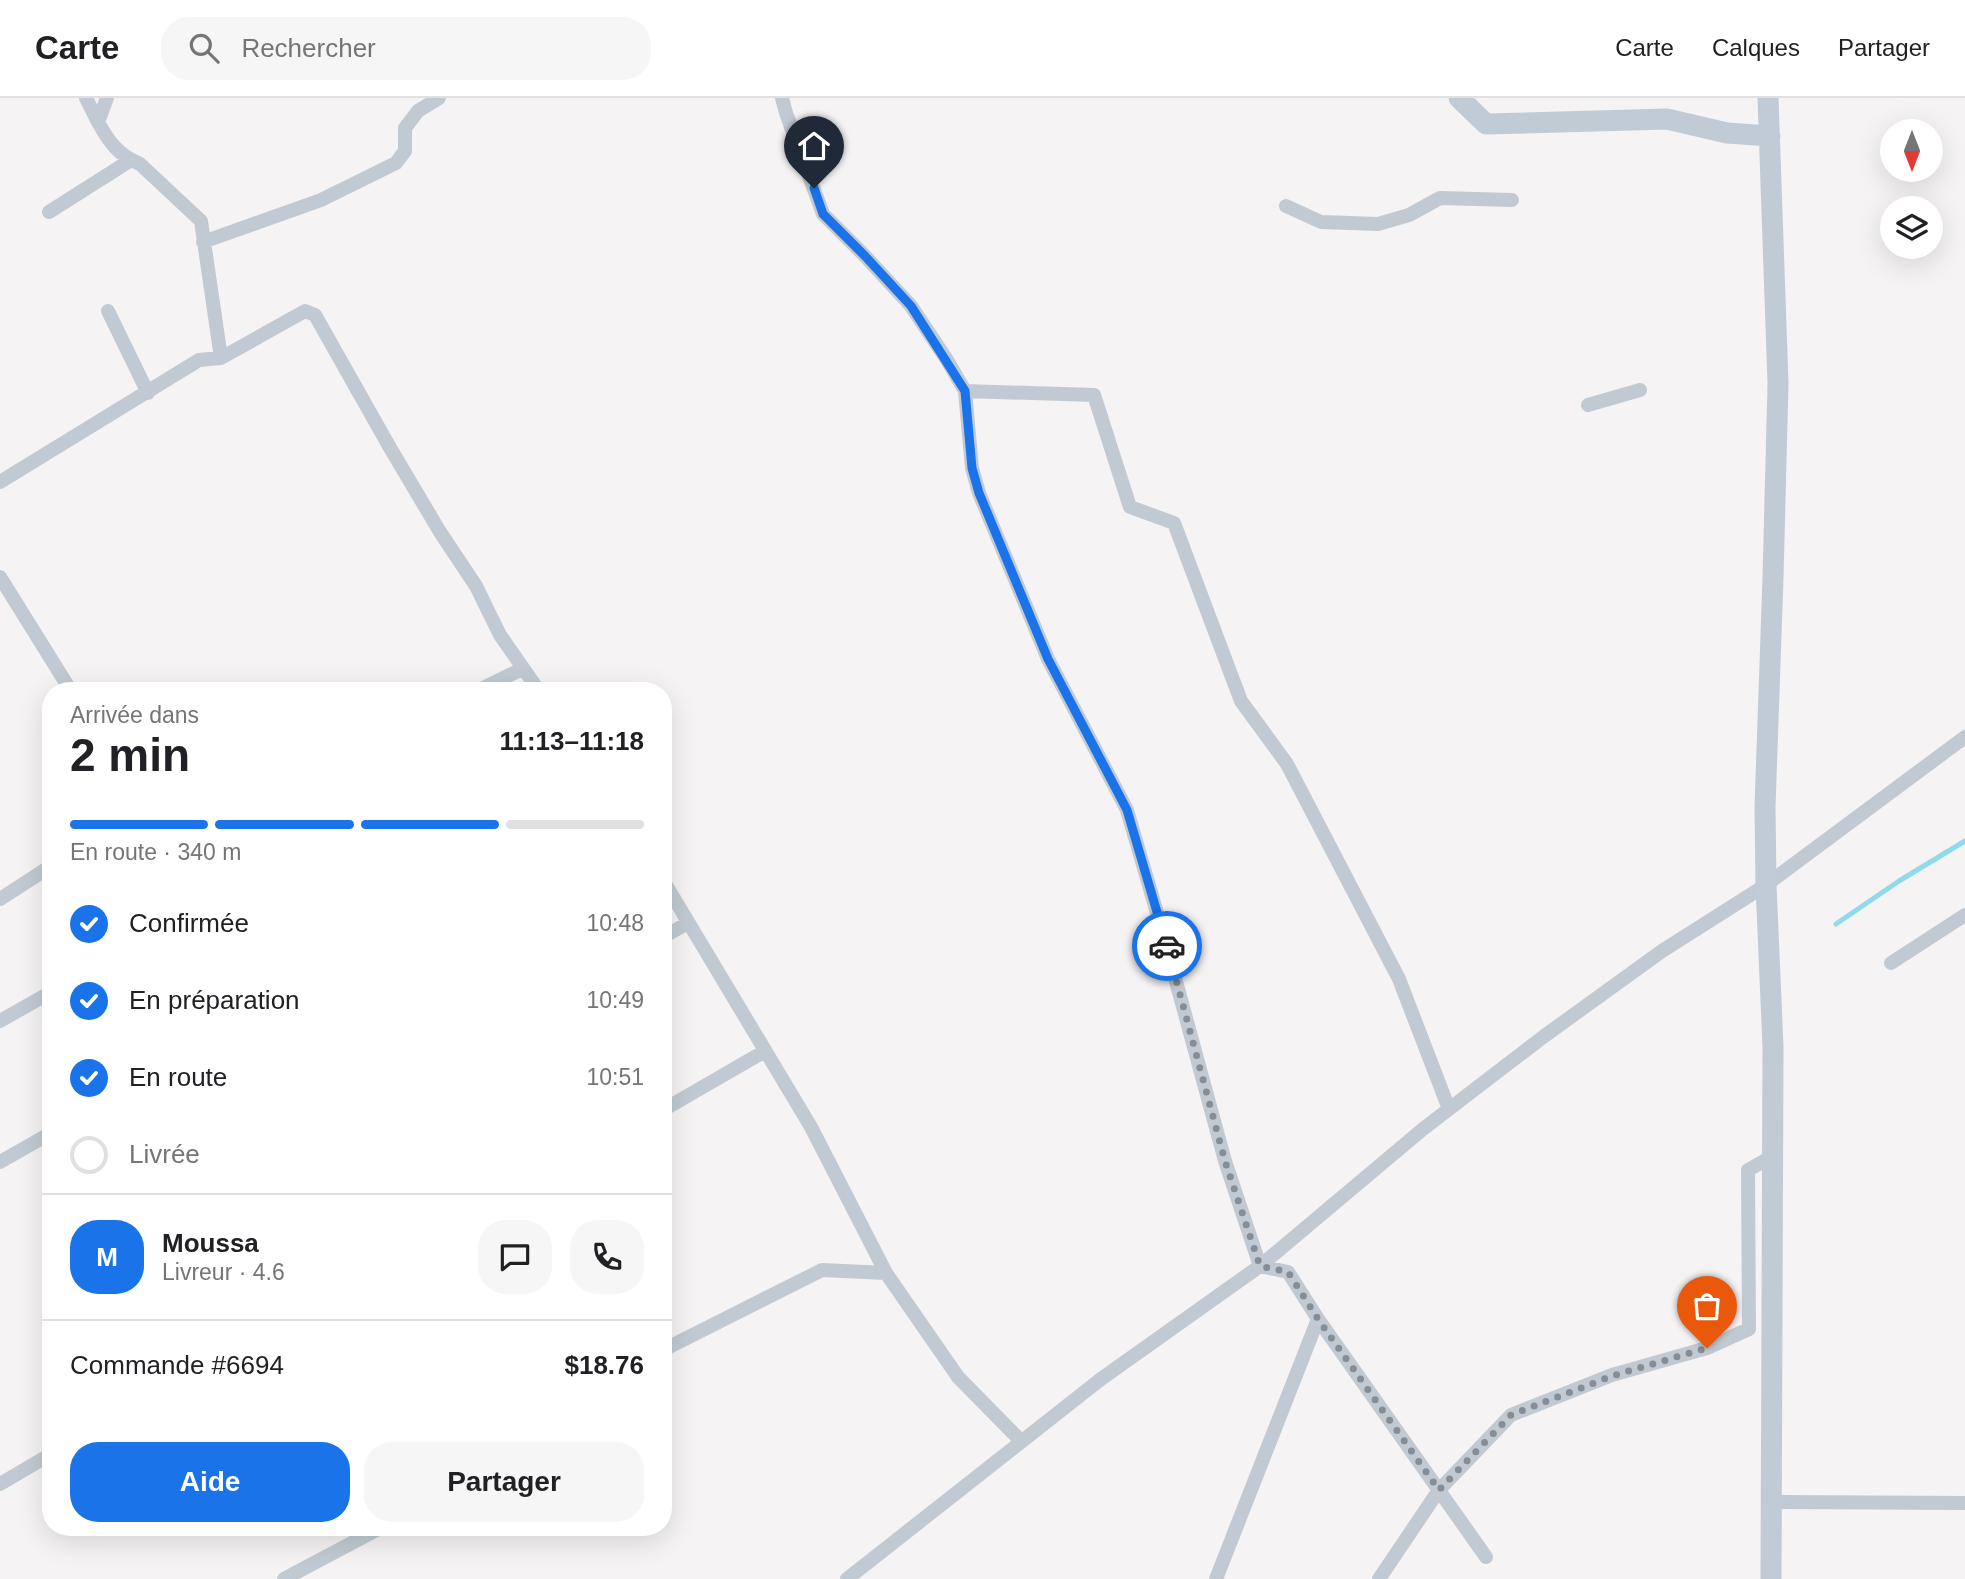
<!DOCTYPE html>
<html lang="fr">
<meta charset="utf-8">
<style>
:root{--surface:#fff;--page:#f6f6f6;--text:#202124;--muted:#757577;--line:#e0e0e0;--accent:#1a73e8}
body{margin:0;font-family:Arial,sans-serif;background:var(--page);color:var(--text);height:100vh;display:flex;flex-direction:column;font-size:26px;white-space:nowrap}
*{box-sizing:border-box;margin:0}
p{font-size:23px;color:var(--muted)}
.icon{flex:none;width:38px;height:38px;fill:none;stroke:currentColor;stroke-width:2;stroke-linecap:round;stroke-linejoin:round}
.map{position:relative;flex:1;overflow:hidden}
.drawer{position:absolute;left:42px;top:584px;width:630px;height:854px;display:flex;flex-direction:column;background:var(--surface);border-radius:28px;box-shadow:0 7px 28px #0002}
.drawer>*{flex:none}
.needle{width:46px;rotate:180deg}
.tools{position:absolute;left:1880px;top:21px;display:grid;gap:14px}
.tools a{display:grid;place-items:center;width:63px;height:63px;border-radius:50%;background:var(--surface);box-shadow:0 7px 28px #0002;font-size:35px}
.pin{position:absolute;display:grid;place-items:center;width:60px;height:60px;color:#fff;margin:-72px -30px;border-radius:50% 50% 50% 0;rotate:-45deg;box-shadow:0 0 7px #0007}
.pin .icon{rotate:45deg}
.courier{position:absolute;display:grid;place-items:center;width:70px;height:70px;margin:-35px;border:5px solid #1a73e8;border-radius:50%;background:#fff;color:#222;box-shadow:0 2px 9px #0007}
.overview em{font-style:normal;font-weight:600}
.overview div{display:flex;flex-direction:column-reverse}
.overview{display:flex;align-items:center;justify-content:space-between;height:119px;padding:0 28px}
h1{font-size:46px;font-weight:600;line-height:52px}
.bar{display:grid;grid-template-columns:repeat(4,1fr);gap:10px 7px;align-content:center;height:84px;padding:0 28px}
.bar i{height:9px;border-radius:5px;background:var(--line)}
.bar .on{background:var(--accent)}
.bar p{grid-column:span 4}
.line{display:flex;align-items:center;gap:18px;padding:0 28px;border-top:2px solid var(--line)}
.line div{flex:1}
.round{display:grid;place-items:center;flex:none;width:74px;height:74px;border-radius:28px;background:var(--page)}
ol{padding:0 28px;list-style:none}
li{display:flex;align-items:center;gap:21px;height:77px}
li p{margin-inline-start:auto}
li .icon{padding:7px;border-radius:50%;background:var(--accent);color:#fff;stroke-width:4}
li:last-child{color:var(--muted)}
li i{width:38px;height:38px;border:4px solid var(--line);border-radius:50%}
.primary-button{display:flex;gap:14px;margin-top:auto;padding:14px 28px}
.primary-button a{flex:1;height:80px;border-radius:28px;background:var(--accent);color:#fff;font-size:28px;font-weight:600;line-height:80px;text-align:center}
.primary-button a+a{background:var(--page);color:var(--text)}
header{display:flex;align-items:center;gap:42px;box-sizing:border-box;height:98px;padding:0 35px;background:var(--surface);border-bottom:2px solid var(--line)}
header strong{font-size:33px}
nav{display:flex;gap:38px;margin-inline-start:auto;font-size:24px}
.search{width:490px;height:63px;background:var(--page);display:flex;align-items:center;gap:18px;box-sizing:border-box;padding:0 24px;border-radius:28px;color:var(--muted);font-size:26px}
.map>svg:first-child{display:block}
</style>
<header>
<strong>Carte</strong>
<div class="search"><svg class="icon" aria-label="search" viewBox="0 0 24 24"><circle cx="10" cy="10" r="6"/><path d="M15 15l6 6"/></svg>Rechercher</div>
<nav><a>Carte</a><a>Calques</a><a>Partager</a></nav>
</header>
<div class="map">
<svg width="1965" height="1481" viewBox="0 0 1965 1481">
<rect width="100%" height="100%" fill="#f5f3f3"/>
<g fill="none" stroke-linecap="round" stroke-linejoin="round">
<path stroke="#90daee" stroke-width="5" d="M1836 826 1899 783 1965 743"/>
<path stroke="#c1cad2" stroke-width="14" d="M86 0 98 24
M107 0 98 24C109 44 118 57 140 66L201 123 221 260
M782 0 786 15 823 116 865 158 911 208 947 262 965 293 972 370 979 395 1048 561 1127 712 1162 832 1225 1063 1260 1168 1288 1174 1318 1221 1486 1459
M1286 108 1321 124 1378 126 1409 117 1440 100 1512 102
M49 114 131 62
M203 144 321 102 396 65 405 53V30L418 13 439 0
M108 213 148 295
M965 293 1094 297 1130 409 1174 425 1241 603 1287 666 1399 881 1449 1011
M1588 307 1640 292
M0 384 199 262 221 260 305 213 315 217 389 348 440 434 476 488 500 537 539 593
M0 479 71 593
M477 593 522 571
M663 782 811 1029 886 1175 958 1279 1021 1343
M0 801 51 768
M663 839 688 825
M1891 865 1965 817
M0 923 51 894
M663 1012 765 953
M0 1064 51 1035
M663 1252 822 1172 886 1175
M0 1386 51 1356
M1772 1404 1965 1405
M284 1481 380 1430
M847 1481 1101 1281 1260 1168 1423 1031 1543 939 1662 853 1766 787 1965 639
M1216 1481 1318 1221
M1379 1481 1439 1392 1511 1317 1612 1277 1707 1250 1749 1231 1748 1072 1773 1058"/>
<path stroke="#c1cbd6" stroke-width="21" d="M1459 0 1486 26 1667 21 1727 35 1770 38
M1768 0 1778 285 1773 480 1765 709 1766 787 1773 949 1771 1481"/>
</g>
<g fill="none" stroke-linecap="round" stroke-linejoin="round">
<path stroke="#868d94" stroke-width="7" stroke-dasharray="0 12.6" d="M1167 848 1225 1063 1260 1168 1288 1174 1318 1221 1439 1392 1511 1317 1612 1278 1707 1250"/>
<path stroke="#1a73e8" stroke-width="9" d="M814 90 823 116 865 158 911 208 965 293 972 370 979 395 1048 561 1127 712 1167 848"/>
</g>
</svg>
<div class="tools">
<a><svg class="needle" viewBox="-14 -14 28 28"><path d="M0-13l5 13h-10z" fill="#e53935"/><path d="M0 13l5-13h-10z" fill="#757577"/></svg></a>
<a><svg class="icon" aria-label="layers" viewBox="0 0 24 24"><path d="M12 4l9 5-9 5-9-5zM3 14l9 5 9-5"/></svg></a>
</div>
<div class="pin" style="left:1707px;top:1250px;background:#ea580c"><svg class="icon" aria-label="bag" viewBox="0 0 24 24"><path d="M5 8h14l-1 12H6zM9 8a3 3 0 0 1 6 0"/></svg></div>
<div class="pin" style="left:814px;top:90px;background:#1f2937"><svg class="icon" aria-label="home" viewBox="0 0 24 24"><path d="M3 11l9-7 9 7M6 9v11h12V9"/></svg></div>
<div class="courier" style="left:1167px;top:848px"><svg class="icon" aria-label="car" viewBox="0 0 24 24"><path d="M5 17H2v-5l4-1 3-4h7l3 4 3 1v5h-3M9 17h6M6 11h13"/><circle cx="7" cy="17" r="2"/><circle cx="17" cy="17" r="2"/></svg></div>
<section class="drawer">
<div class="overview"><div><h1>2 min</h1><p>Arrivée dans</p></div><em>11:13–11:18</em></div>
<div class="bar"><i class="on"></i><i class="on"></i><i class="on"></i><i></i><p>En route · 340 m</p></div>
<ol>
<li><svg class="icon" aria-label="check" viewBox="0 0 24 24"><path d="M5 12l5 5 9-10"/></svg>Confirmée<p>10:48</p></li>
<li><svg class="icon" aria-label="check" viewBox="0 0 24 24"><path d="M5 12l5 5 9-10"/></svg>En préparation<p>10:49</p></li>
<li><svg class="icon" aria-label="check" viewBox="0 0 24 24"><path d="M5 12l5 5 9-10"/></svg>En route<p>10:51</p></li>
<li><i></i>Livrée</li>
</ol>
<div class="line" style="height:126px"><b class="round" style="background:var(--accent);color:#fff">M</b><div><b>Moussa</b><p>Livreur · 4.6</p></div><a class="round"><svg class="icon" aria-label="chat" viewBox="0 0 24 24"><path d="M4 5h16v11H9l-5 4z"/></svg></a><a class="round"><svg class="icon" aria-label="phone" viewBox="0 0 24 24"><path d="M5 4h4l2 5-3 2q2 4 5 5l2-3 5 2v4C11 20 4 13 5 4z"/></svg></a></div>
<div class="line" style="height:91px"><div>Commande #6694</div><b>$18.76</b></div>
<div class="primary-button"><a>Aide</a><a>Partager</a></div>
</section>
</div>
